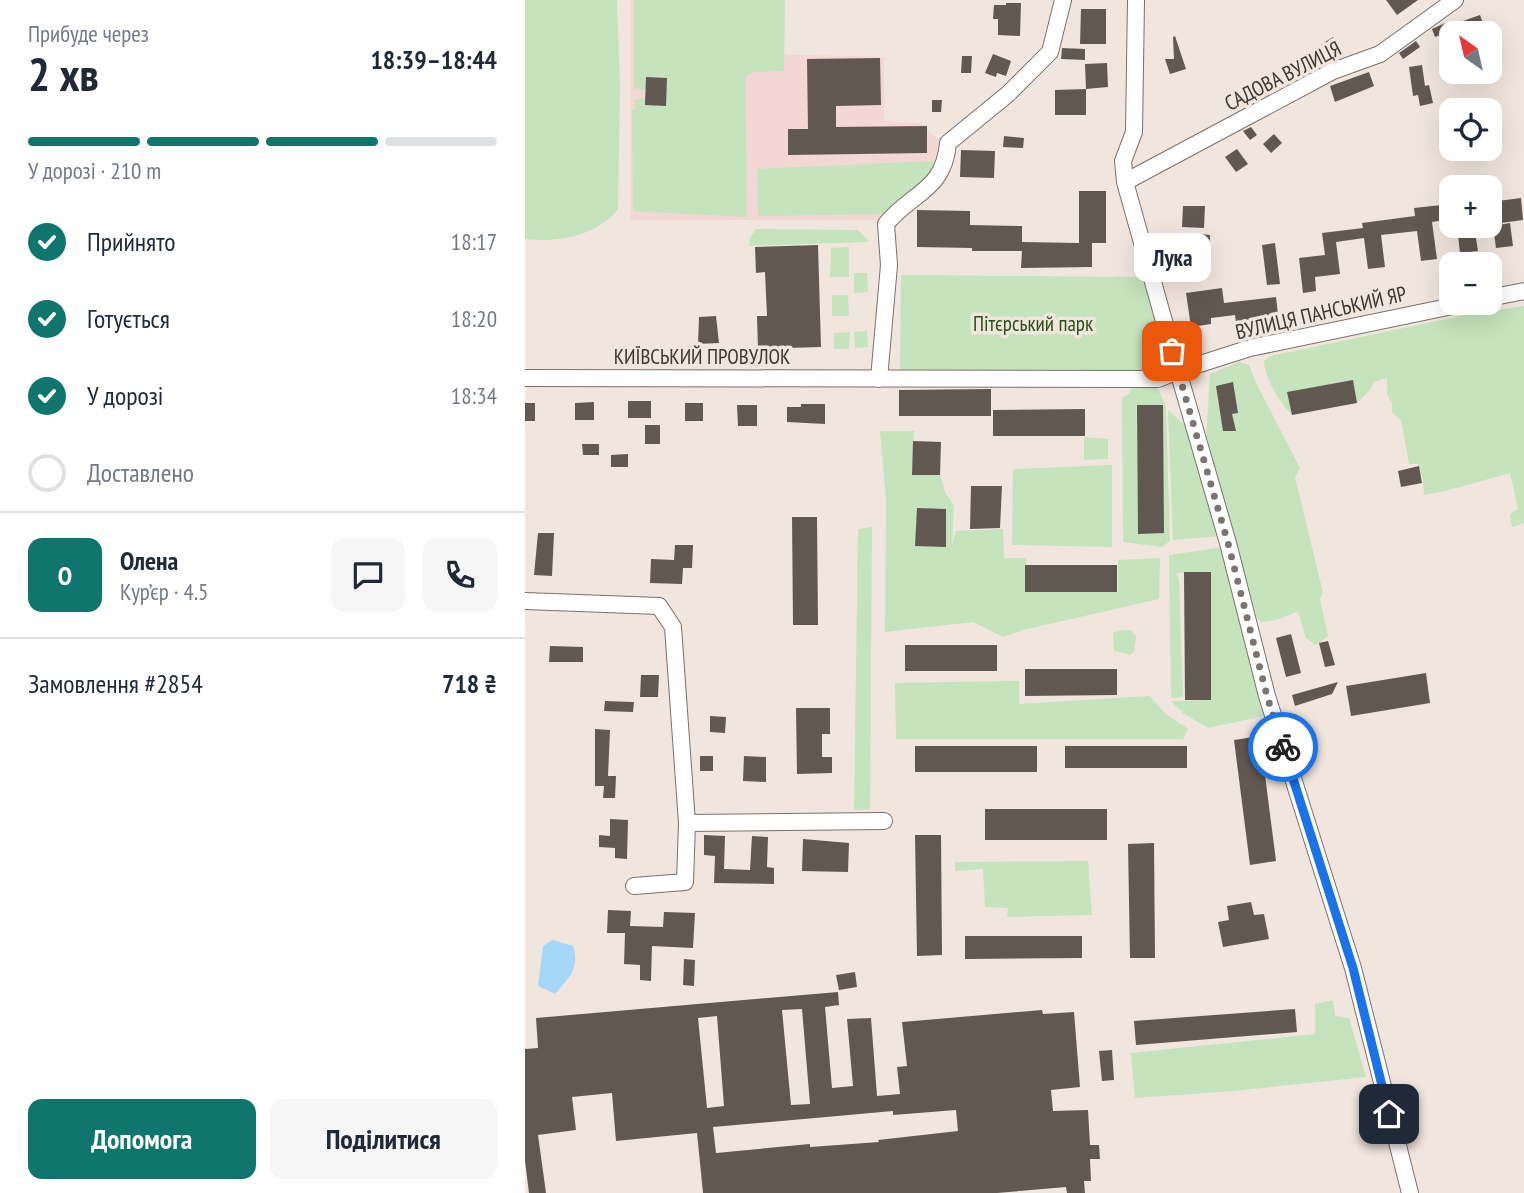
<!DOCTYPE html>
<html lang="uk">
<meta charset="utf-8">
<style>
:root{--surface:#fff;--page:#f6f6f7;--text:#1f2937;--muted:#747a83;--line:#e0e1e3;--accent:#0f766e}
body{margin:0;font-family:"PT Sans Narrow",sans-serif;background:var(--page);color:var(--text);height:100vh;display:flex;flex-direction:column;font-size:26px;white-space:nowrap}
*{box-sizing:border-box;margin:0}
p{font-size:23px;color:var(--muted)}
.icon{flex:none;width:38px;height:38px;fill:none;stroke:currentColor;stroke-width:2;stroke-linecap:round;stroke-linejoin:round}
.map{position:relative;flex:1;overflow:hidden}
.sheet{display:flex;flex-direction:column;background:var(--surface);width:525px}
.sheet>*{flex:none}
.needle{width:46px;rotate:326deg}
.buttons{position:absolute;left:914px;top:21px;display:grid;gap:14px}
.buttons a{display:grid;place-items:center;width:63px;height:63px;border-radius:14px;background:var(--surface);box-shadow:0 7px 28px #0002;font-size:35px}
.pin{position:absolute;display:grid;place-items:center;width:60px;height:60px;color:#fff;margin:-30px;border-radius:14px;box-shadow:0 4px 10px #0006}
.courier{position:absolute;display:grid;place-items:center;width:70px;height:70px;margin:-35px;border:5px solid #1a73e8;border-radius:50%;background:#fff;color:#222;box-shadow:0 2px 9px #0007}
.bubble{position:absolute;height:49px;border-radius:14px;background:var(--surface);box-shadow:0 7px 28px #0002;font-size:23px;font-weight:800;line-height:49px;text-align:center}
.summary em{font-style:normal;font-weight:800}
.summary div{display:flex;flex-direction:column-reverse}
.summary{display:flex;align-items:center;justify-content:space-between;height:119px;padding:0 28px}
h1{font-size:46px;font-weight:800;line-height:52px}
.bar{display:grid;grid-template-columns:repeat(4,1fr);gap:10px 7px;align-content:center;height:84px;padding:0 28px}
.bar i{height:9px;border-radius:5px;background:var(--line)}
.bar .current{background:var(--accent)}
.bar p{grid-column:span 4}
.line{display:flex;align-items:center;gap:18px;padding:0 28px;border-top:2px solid var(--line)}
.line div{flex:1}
.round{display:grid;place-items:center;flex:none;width:74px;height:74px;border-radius:14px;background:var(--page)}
ol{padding:0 28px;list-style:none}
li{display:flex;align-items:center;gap:21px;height:77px}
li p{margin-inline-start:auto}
li .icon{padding:7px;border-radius:50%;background:var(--accent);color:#fff;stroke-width:4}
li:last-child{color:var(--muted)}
li i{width:38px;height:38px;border:4px solid var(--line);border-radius:50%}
.primary-button{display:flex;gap:14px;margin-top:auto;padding:14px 28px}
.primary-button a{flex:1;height:80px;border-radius:14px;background:var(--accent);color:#fff;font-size:28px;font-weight:800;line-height:80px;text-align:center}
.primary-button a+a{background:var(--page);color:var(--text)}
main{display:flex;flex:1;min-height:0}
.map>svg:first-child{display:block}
</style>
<main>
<section class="sheet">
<div class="summary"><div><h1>2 хв</h1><p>Прибуде через</p></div><em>18:39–18:44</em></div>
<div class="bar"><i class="current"></i><i class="current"></i><i class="current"></i><i></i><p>У дорозі · 210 m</p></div>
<ol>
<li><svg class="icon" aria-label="check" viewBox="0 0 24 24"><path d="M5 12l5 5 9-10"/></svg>Прийнято<p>18:17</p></li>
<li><svg class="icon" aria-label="check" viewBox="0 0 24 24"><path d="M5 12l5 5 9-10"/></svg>Готується<p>18:20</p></li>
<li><svg class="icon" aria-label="check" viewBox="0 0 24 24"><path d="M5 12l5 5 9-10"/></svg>У дорозі<p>18:34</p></li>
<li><i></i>Доставлено</li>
</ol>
<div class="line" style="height:126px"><b class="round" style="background:var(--accent);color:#fff">О</b><div><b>Олена</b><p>Кур’єр · 4.5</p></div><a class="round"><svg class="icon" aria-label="chat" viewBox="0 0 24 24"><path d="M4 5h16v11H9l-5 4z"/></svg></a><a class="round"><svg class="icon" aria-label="phone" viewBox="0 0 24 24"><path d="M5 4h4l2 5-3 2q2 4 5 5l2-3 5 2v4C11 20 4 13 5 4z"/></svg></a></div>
<div class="line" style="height:91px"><div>Замовлення #2854</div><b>718 ₴</b></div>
<div class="primary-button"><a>Допомога</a><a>Поділитися</a></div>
</section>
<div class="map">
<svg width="999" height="1193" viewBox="0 0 999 1193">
<rect width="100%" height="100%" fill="#f1e6de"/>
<path fill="#f2d7d2" d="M105 0H239L243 54 359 57V121L395 123 418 144 410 177 356 220H105Z"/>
<path fill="#c5e3bc" d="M0 0H92L95 87 93 209C72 236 32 243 0 239Z
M109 0H260L259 71 229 72 220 77 222 217 108 211 107 110 110 109 109 100 120 98 121 90 109 88Z
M408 161 405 181 364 214 233 216 232 169Z
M231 229 333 230 344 242 224 246 225 238Z
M324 247V277H305L306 248Z
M329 273H342L343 292 329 293Z
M376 275 617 277 641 353 636 363 625 372 375 370Z
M307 295H323L324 316H307Z
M999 306V523L987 527 985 514 993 509 985 473 924 490 899 495 898 480 893 464H884L876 420 867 412V403L862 394V378L849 382 844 391 832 403 828 381 763 393 767 415C755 403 740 379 739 361L745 356 936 316Z
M342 331 343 347 330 348 329 332Z
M325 332 324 349H309V333Z
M714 362 724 365 732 385 775 468 770 477 798 593 795 599 803 636 791 645 781 638 773 611C761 617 749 622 736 622L732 618 683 453 681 440 685 374Z
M623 383 634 390 641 407 645 541 637 547 598 542 597 398 605 393 607 384Z
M643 410 665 430 695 536 648 540Z
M355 431H389L387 475H415L420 492 429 506 427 546 431 531 478 529 479 558H501L500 592H593V560L635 558 634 599 498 630 478 637 448 622 360 632 361 501Z
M559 437 583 439V459L559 460Z
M587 465V547L487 545 488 469Z
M347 527 345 809 329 810 333 529Z
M699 547 743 715 683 728 659 714 646 701 686 700V572L651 573 654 579 658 697 646 698 644 555Z
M597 630H606L611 637 609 652 605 655 589 651 588 633Z
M494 681V704L625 696 641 714 663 729 658 739H371L370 683Z
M563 861 567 915 482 917 483 908 460 907 458 869 430 871V862Z
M808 1000 810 1016 824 1018 841 1077 708 1091 610 1098 606 1053 790 1034V1004Z"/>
<path fill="#a5d7f8" d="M28 940 48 946C55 968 44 978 30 994L13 986 18 946Z"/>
<path fill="#625852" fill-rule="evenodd" d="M861 0H893L872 15Z
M481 3H496L495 36 473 35V19H468L469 5H481Z
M556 9H581V44H555Z
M955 15 960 29 942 33 938 21Z
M920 23 923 32 910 37 907 29Z
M650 36 661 69 645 74 640 59H649L648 37Z
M808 37 816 49 802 57 794 46Z
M891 41 895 47 878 59 874 53Z
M537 48 560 49V60L536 59Z
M468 54 486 61 481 76 472 73 471 77 460 73Z
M437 56H447L446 73H436Z
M355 58 356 105 311 106V127L402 126V153L263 155V129H283L282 59Z
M582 63 583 87 561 89 560 64Z
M897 65 900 86 904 85 908 103 895 106 893 95 888 96 884 67Z
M844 72 849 86 810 102 805 86Z
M121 77 142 78 141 106 120 105Z
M561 89V115H530V90Z
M407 100H417L416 112H407Z
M726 127 732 135 725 140 718 131Z
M749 134 757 143 746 153 738 144Z
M479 136 499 138 498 148 478 147Z
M712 149 723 164 711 172 700 157Z
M436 150 470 151 469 178 435 177Z
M554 191H581V243H567V267L496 268 497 251H447V248L392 247V210L445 211V225L497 226V242L554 243Z
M996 198 998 220 976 223 973 201Z
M917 205 919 220 907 222 912 259 896 261 892 231 856 235 860 267 843 269 839 238 811 242 815 274 790 277 791 291 778 293 774 258 800 255 797 233 838 228 837 223 890 216 889 208Z
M658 206H680L679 228 657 227Z
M985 223 988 246 971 248 968 226Z
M949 226 953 251 935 253 932 227Z
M675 234 685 235V249L675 248Z
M750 243 755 284 742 285 737 245Z
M293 245 296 347 233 349 232 316H242L240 272 231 273 230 247Z
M653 254 656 269 640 271 638 256Z
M697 288 699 303 751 297 755 331 713 337 710 315 686 318V324L666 327 661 293Z
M191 316 194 343 173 344 174 317Z
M828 380 832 403 767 415 762 392Z
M708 382 713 413 707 414 711 431H698L691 386Z
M466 389V416H374V390Z
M103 401H126V418H103Z
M69 402V420H50V403Z
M0 403H10V421H0Z
M160 403H178V421H160Z
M276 404H300V424L262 422V407H276Z
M212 405H232V426H213Z
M612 405H638L639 533 613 534Z
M560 409V436H468V410Z
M120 425H135V444H120Z
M388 441 416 442 415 475H387Z
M57 444H74V455H58Z
M103 454V467H86V455Z
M894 466 897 483 876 487 873 471Z
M446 486H477L475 528 445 529Z
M392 508 421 509V547L390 546Z
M267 517H292L293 625H268Z
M13 533H29L27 576 9 575Z
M150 545H168L167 568H158L157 584 125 583 126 559 149 560Z
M500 565H592V592H500Z
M659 572H686V700H660Z
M766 634 776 673 761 677 751 638Z
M803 641 810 665 800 667 794 643Z
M380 645H472V671H380Z
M25 646 58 647V662H24Z
M500 669H592V695L500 696Z
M901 673 905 703 826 716 821 686Z
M116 675H134L133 697H115Z
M813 682 807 694 770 706 767 695Z
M80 701 109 702 108 712 79 711Z
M271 708H305V734H297V757H307V773L272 774Z
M185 716 201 717 200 733 185 732Z
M70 729 85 730 83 776H91L90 798H78L79 786H70Z
M735 736 751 861 725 865 709 740Z
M390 746H512V772H390Z
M540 746H662V768H540Z
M175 756H188V771H175Z
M219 756 241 757V782L218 781Z
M460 809H582V840H460Z
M85 819 103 820 102 859 90 858V848L74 847V835L85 836Z
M179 835 200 836 199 869 225 870 227 836 243 837 242 867 249 868V884L189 883 190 856 179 855Z
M390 835H416L417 955 392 956Z
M278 839 324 843 323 872 277 871Z
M629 843 630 958H605L603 844Z
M726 902 729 915 739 914 744 939 698 947 693 922 704 920 702 906Z
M83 910 106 911 105 926 138 927 139 912 170 913 168 948 127 946 126 981 115 980V965L99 964 100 933H82Z
M440 936H557V958L440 959Z
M159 959 170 960 169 986 158 985Z
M330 972 332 987 314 990 311 975Z
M313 992 314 1005 300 1007 307 1088 328 1086 322 1019 346 1018 352 1096 375 1094 372 1067 382 1066 377 1022 517 1010 518 1014 549 1012 555 1087 526 1090 528 1111 563 1110 565 1145H574L575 1159H565L566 1181H559L560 1193H542L541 1187 472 1193H178L172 1133 91 1141 87 1093 47 1097 51 1130 13 1135 21 1193H4L0 1161V1049L13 1048 11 1018ZM277 1009 285 1104 266 1105 257 1010ZM192 1016 199 1106 182 1108 173 1018ZM431 1110 433 1131 353 1140 354 1142 285 1147V1144L191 1153 188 1127 368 1111V1115Z
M770 1009 772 1032 611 1045 609 1021Z
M587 1050 589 1080 577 1081 574 1051Z"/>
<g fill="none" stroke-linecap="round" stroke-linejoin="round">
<g stroke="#7b716a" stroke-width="18">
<path id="minor" d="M600 182 808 71 855 54 930 0
M964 298 999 291
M0 378 633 379 653 371 600 182 598 161 609 132 611 0
M354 379 364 265 361 224C387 192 419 191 423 143L483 94 525 52 538 0
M0 601 134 606 148 627 162 823 359 821
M109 886 160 882 162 823
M885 1193 828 968 742 696 703 543 653 371 725 348 942 303"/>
</g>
<use href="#minor" stroke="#fff" stroke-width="16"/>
</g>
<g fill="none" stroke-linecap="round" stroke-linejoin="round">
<path stroke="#7b7470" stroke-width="7" stroke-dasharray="0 12.6" d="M647 351 703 543 742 696 758 747"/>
<path stroke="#1a73e8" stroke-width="9" d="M758 747 828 968 864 1114"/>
</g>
<g text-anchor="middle" stroke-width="7" stroke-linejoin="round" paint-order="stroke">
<g font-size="21" fill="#3b3734" stroke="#f1e6de">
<text transform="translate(758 76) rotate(-27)" y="7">САДОВА ВУЛИЦЯ</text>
<text transform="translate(796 313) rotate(-13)" y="7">ВУЛИЦЯ ПАНСЬКИЙ ЯР</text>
<text x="177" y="364">КИЇВСЬКИЙ ПРОВУЛОК</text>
</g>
<g font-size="21" fill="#275116" stroke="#f1e6de">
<text x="508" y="331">Пітєрський парк</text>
</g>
</g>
</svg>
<div class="buttons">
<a><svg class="needle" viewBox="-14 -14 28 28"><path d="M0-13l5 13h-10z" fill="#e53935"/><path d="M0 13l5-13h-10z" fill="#747a83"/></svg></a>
<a><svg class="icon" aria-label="locate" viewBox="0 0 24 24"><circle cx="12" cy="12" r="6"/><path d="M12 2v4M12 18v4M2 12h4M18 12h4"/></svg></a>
<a>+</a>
<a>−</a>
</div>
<div class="pin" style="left:647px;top:351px;background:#ea580c"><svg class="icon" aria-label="bag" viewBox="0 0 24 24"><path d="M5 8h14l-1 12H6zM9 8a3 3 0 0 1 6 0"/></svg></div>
<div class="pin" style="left:864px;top:1114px;background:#1f2937"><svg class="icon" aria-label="home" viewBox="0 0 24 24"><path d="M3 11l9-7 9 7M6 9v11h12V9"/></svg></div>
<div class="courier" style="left:758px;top:747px"><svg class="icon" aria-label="bike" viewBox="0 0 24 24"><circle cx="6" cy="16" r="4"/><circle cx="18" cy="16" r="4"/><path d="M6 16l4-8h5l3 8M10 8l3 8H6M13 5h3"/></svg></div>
<div class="bubble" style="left:609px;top:233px;width:77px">Лука</div>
</div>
</main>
